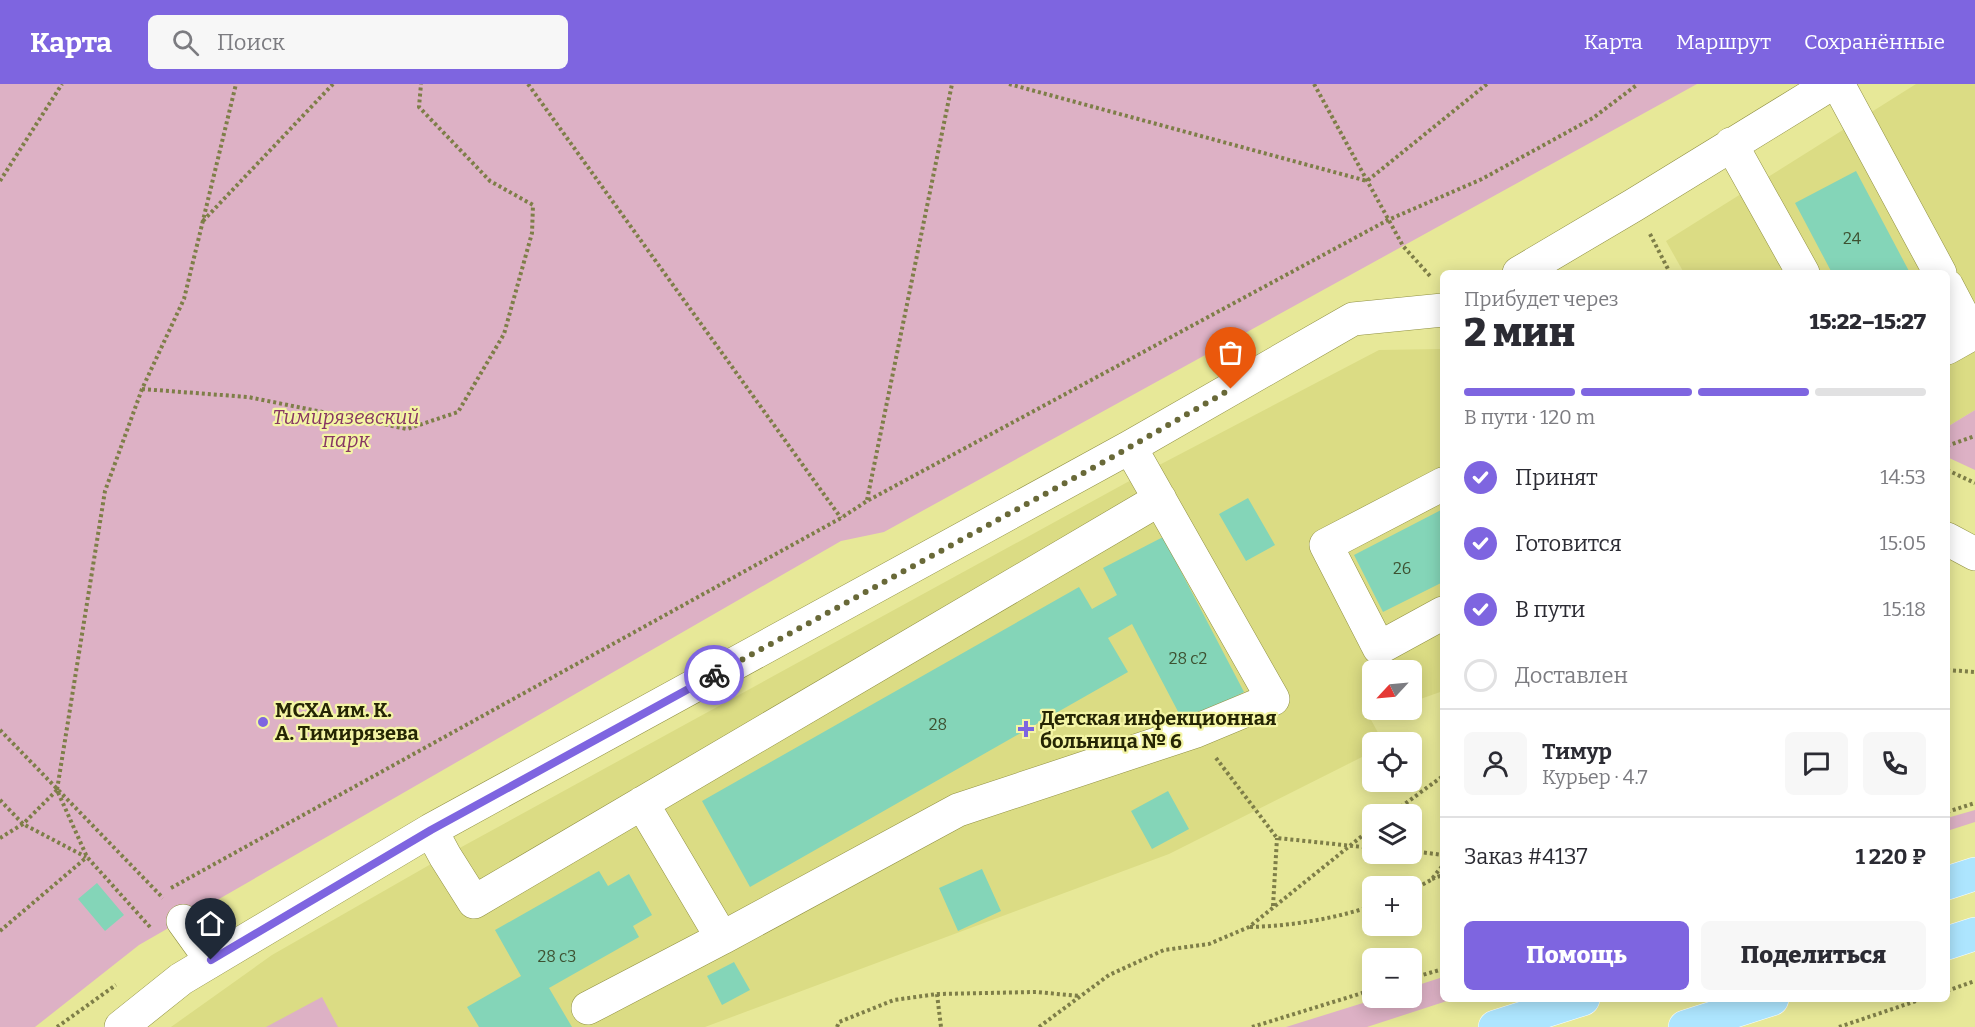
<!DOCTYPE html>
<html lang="ru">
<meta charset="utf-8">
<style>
:root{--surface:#fff;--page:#f7f7f7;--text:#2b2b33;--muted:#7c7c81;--line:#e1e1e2;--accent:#7e65e0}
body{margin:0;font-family:Bitter,serif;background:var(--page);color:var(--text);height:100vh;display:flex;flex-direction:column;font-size:22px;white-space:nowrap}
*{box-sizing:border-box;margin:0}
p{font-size:20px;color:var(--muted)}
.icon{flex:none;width:33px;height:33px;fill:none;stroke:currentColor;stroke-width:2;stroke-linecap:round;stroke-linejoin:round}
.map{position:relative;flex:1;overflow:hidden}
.sheet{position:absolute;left:1440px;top:186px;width:510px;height:732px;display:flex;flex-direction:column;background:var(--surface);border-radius:9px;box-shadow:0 3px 15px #0003}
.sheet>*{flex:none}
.needle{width:39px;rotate:244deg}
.fabs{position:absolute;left:1362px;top:576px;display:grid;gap:12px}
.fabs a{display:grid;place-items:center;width:60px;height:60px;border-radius:9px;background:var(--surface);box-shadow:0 3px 15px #0003;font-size:30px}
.pin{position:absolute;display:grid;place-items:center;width:51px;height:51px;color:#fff;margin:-62px -26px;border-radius:50% 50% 50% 0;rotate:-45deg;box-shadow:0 0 6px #0007}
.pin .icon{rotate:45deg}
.courier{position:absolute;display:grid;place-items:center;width:60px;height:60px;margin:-30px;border:4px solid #7e65e0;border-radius:50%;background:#fff;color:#222;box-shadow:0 2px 8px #0007}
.overview em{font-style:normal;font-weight:800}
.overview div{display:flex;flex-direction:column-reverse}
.overview{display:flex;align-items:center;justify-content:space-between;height:102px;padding:0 24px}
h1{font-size:39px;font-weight:800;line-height:45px}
.bar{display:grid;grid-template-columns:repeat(4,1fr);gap:9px 6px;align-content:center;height:72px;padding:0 24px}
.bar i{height:8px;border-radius:4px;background:var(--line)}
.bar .current{background:var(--accent)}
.bar p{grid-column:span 4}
.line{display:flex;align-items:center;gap:15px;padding:0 24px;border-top:2px solid var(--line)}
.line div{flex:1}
.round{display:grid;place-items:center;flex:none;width:63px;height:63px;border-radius:9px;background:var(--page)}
ol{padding:0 24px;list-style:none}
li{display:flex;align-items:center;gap:18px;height:66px}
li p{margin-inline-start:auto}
li .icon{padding:6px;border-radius:50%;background:var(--accent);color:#fff;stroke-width:4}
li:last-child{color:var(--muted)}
li i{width:33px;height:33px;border:3px solid var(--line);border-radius:50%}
.action{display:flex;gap:12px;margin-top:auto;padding:12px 24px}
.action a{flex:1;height:69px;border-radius:9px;background:var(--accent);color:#fff;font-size:24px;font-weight:800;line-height:69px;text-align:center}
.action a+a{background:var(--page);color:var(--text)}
header{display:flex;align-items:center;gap:36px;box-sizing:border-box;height:84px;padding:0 30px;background:var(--accent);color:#fff}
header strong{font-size:28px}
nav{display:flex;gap:33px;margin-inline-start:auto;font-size:21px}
.search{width:420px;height:54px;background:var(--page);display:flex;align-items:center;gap:15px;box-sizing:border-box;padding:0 21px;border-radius:9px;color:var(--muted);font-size:22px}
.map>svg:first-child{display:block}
</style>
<header>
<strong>Карта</strong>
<div class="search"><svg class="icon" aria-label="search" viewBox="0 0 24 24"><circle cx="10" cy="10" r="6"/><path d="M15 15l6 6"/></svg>Поиск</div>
<nav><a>Карта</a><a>Маршрут</a><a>Сохранённые</a></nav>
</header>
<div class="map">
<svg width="1975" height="943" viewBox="0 0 1975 943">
<rect width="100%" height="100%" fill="#e7e898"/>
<path fill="#dbdc84" d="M1916 0H1975V326L1947 343V189H1684L1666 157Z
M1440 265 1443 266V607L1412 618V586H1372V626H1389L1369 632 1383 658H1372V668L1169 770 705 943H171L272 871 445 772 1144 389 1379 266Z"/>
<path fill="#ddb1c5" d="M0 0H1697L884 448 841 457 139 861 35 943H0Z
M1975 326V386L1947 373V343Z
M1975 726V738L1947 747V734Z
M1443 893V915H1453L1367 943H1286L1379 914H1412V903Z
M322 913 338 943H266Z"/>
<path fill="#84d5b8" d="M1856 87 1910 189H1832L1795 119Z
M1248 414 1275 461 1246 477 1219 430Z
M1443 425V498L1383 528 1354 471Z
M1163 453 1244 608 1184 639 1132 540 1108 554 1128 588 750 803 702 717 1079 503 1092 525 1117 511 1103 484Z
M1168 707 1189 745 1152 765 1131 727Z
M982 785 1001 827 958 847 939 804Z
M599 787 608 802 629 790 652 831 633 842 639 853 549 904 572 943H479L467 923 521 892 495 846Z
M97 799 124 831 105 847 78 815Z
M734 878 750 906 722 921 707 892Z"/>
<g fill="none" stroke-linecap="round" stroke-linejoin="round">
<g stroke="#909042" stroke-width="34">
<path id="minor" d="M1838 0 1940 189
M1731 60 1803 189
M1519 189 1634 121 1831 0
M1947 202 1972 250 1947 264
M1443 400 1326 461 1379 564 1443 529
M1947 455 1975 470
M642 719 722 854 958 726 1196 647 1273 615 1130 363
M431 746 445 772 474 818 1160 415
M183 837 211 876
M588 924 722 854
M121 943 181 895 431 746 1130 363 1353 235 1443 226"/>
</g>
<g stroke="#fff" stroke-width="34">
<path id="major" d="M1947 799 1975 790
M1947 859 1975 850
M1495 943 1583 915
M1685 943 1772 915"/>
</g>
<path stroke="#7e7e48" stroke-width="4" stroke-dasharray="3 3" stroke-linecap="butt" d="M528 0 841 434
M1009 0 1367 97 1487 0
M1314 0 1403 162 1431 193
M0 97 62 0
M203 137 333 0
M1650 150 1670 189
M142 305 248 313 407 345 458 328 504 250 532 149 533 121 490 97 419 23 421 0
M1947 362 1975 352
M1947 386 1975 399
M867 416 952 0
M1947 586 1975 588
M0 646 163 814
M1216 674 1277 754 1372 764
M0 716 23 740 86 773
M1947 728 1975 719
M1391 730 1443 692
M0 754 23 740 57 706
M1412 767 1443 771
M1432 795 1443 791
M171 804 841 434 867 417 1388 136 1482 95 1593 34 1638 0
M1412 806 1431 796 1443 781
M1273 822 1277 754
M150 843 87 773 57 706 105 407 142 305 184 215 236 0
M1250 843C1291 842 1333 835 1372 822
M0 847 87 773
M1412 894 1443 885
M1947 907 1975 897
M937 910 941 943
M57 943 116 901
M837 943 839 938 894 916 937 910 1036 908 1080 912
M1039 943 1109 891 1164 866 1209 860 1249 843 1372 744
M1252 943 1372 906
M1839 943 1922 915"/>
<use href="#minor" stroke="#fff" stroke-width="33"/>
<use href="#major" stroke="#ade5fe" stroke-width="33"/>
</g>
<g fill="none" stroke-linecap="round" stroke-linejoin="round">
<path stroke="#696938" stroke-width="6" stroke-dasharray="0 10.8" d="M714 591 1109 375 1231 305"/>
<path stroke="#7e65e0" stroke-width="8" d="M211 876 431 746 714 591"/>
</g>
<g fill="#7e65e0" stroke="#f4f5a5" stroke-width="2">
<circle cx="263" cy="638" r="6"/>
<path d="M1023 636h6v6h6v6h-6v6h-6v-6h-6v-6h6z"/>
</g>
<g text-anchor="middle" stroke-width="4.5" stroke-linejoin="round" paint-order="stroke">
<g font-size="16" fill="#3d5131">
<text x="1852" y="160">24</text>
<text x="1402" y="490">26</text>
<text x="1188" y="580">28 с2</text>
<text x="938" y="646">28</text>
<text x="557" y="878">28 с3</text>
</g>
<g font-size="20" font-style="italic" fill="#873763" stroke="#f4f5a5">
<text x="346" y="340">Тимирязевский<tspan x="346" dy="23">парк</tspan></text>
</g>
<g font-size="20" font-weight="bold" fill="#252504" stroke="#f4f5a5" text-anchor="start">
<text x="275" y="633">МСХА им. К.<tspan x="275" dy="23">А. Тимирязева</tspan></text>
<text x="1040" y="641">Детская инфекционная<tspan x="1040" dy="23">больница № 6</tspan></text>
</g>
</g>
</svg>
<div class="fabs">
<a><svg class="needle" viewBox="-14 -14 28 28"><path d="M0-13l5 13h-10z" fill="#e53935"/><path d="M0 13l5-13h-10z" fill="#7c7c81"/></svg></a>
<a><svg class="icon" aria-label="locate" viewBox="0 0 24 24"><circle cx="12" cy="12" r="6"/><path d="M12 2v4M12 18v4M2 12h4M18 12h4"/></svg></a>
<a><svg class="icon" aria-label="layers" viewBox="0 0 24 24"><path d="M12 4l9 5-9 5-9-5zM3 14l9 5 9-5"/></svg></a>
<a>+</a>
<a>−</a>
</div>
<div class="pin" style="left:1231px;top:305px;background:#ea580c"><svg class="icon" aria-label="bag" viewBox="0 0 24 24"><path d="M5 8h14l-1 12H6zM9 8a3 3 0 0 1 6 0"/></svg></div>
<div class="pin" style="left:211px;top:876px;background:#1f2937"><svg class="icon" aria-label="home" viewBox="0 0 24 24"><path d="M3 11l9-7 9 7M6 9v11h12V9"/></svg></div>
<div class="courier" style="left:714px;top:591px"><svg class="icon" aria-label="bike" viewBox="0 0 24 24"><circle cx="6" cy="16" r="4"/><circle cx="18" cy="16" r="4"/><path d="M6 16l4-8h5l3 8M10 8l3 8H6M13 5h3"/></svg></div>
<section class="sheet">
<div class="overview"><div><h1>2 мин</h1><p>Прибудет через</p></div><em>15:22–15:27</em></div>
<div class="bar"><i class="current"></i><i class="current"></i><i class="current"></i><i></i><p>В пути · 120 m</p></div>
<ol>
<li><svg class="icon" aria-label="check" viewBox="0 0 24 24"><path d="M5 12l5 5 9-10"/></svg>Принят<p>14:53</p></li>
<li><svg class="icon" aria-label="check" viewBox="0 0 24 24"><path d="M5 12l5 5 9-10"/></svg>Готовится<p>15:05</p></li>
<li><svg class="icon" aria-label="check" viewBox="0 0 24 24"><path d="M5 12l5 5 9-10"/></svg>В пути<p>15:18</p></li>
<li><i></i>Доставлен</li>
</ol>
<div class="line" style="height:108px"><a class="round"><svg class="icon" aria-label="person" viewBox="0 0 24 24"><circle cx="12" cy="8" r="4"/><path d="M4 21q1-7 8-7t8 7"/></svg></a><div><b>Тимур</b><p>Курьер · 4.7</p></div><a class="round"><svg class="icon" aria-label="chat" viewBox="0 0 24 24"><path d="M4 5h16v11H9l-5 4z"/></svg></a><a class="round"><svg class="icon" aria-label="phone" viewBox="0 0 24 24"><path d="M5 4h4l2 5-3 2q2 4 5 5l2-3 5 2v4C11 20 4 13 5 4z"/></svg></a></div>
<div class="line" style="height:78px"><div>Заказ #4137</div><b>1 220 ₽</b></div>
<div class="action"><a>Помощь</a><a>Поделиться</a></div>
</section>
</div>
